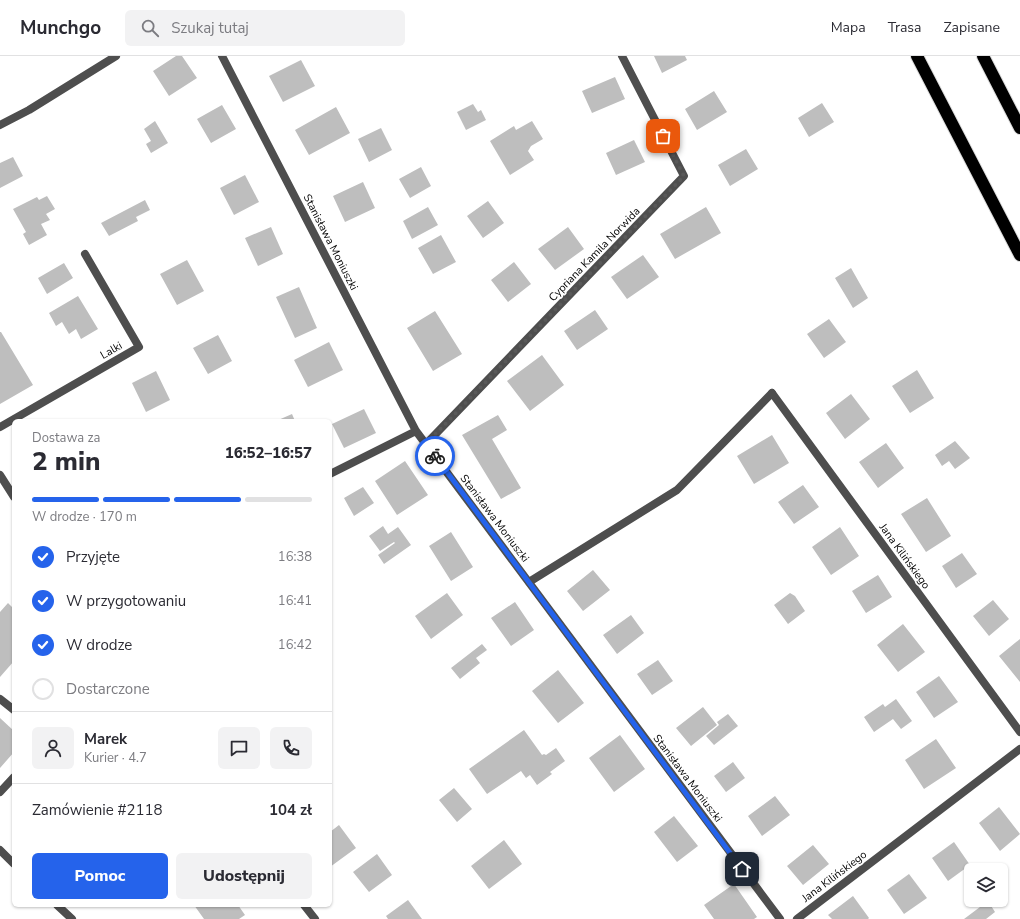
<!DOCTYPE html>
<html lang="pl">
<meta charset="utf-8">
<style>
:root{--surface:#fff;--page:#f2f2f3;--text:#2b2b33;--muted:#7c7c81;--line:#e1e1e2;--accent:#2563eb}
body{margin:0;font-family:"Nunito Sans",sans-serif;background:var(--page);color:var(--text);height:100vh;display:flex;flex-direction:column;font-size:15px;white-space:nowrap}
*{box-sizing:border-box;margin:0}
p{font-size:13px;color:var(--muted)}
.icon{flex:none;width:22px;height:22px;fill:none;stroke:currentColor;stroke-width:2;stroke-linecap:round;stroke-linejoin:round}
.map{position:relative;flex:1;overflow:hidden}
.sheet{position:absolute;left:12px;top:363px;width:320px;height:488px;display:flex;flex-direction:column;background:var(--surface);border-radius:6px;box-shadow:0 1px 3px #0004}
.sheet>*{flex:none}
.tools{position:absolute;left:964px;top:807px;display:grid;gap:8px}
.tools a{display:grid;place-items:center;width:44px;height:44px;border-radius:6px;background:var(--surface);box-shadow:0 1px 3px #0004;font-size:20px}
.pin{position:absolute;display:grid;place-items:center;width:34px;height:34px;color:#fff;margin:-17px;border-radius:8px;box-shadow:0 2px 6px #0006}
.courier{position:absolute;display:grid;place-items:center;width:40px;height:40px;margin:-20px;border:3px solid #2563eb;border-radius:50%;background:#fff;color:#222;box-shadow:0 1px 5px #0007}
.headline em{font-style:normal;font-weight:800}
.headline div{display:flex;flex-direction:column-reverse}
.headline{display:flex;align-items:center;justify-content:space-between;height:68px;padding:0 20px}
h1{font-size:26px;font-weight:800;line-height:30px}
.bar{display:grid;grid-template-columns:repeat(4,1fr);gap:6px 4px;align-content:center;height:48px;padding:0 20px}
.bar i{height:5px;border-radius:3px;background:var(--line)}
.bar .on{background:var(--accent)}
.bar p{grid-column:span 4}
.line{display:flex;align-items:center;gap:10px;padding:0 20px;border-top:1px solid var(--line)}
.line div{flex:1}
.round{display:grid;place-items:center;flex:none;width:42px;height:42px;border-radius:6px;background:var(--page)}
ol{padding:0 20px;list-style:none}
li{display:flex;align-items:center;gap:12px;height:44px}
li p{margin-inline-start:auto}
li .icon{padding:4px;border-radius:50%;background:var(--accent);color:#fff;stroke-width:4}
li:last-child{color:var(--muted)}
li i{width:22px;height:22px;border:2px solid var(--line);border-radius:50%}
.action{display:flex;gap:8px;margin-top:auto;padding:8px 20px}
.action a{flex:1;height:46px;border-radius:6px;background:var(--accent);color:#fff;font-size:16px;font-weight:800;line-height:46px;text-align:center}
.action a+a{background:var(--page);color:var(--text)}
header{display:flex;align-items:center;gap:24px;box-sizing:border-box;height:56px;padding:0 20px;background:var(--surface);border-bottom:1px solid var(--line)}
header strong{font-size:19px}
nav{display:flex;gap:22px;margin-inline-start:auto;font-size:14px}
.search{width:280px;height:36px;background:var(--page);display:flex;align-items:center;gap:10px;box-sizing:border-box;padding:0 14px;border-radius:6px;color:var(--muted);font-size:15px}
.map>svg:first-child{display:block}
</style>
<header>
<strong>Munchgo</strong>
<div class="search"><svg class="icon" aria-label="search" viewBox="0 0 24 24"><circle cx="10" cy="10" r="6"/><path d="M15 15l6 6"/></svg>Szukaj tutaj</div>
<nav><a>Mapa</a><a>Trasa</a><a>Zapisane</a></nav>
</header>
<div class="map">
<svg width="1020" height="863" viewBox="0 0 1020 863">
<rect width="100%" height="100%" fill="#fff"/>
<path fill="#bebebe" d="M176 0H182L197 22 169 40 153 15Z
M654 0H685L687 4 662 17Z
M301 4 315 30 283 46 269 20Z
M615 21 625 43 592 57 582 35Z
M714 35 727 56 697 74 685 53Z
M822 47 834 66 809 81 798 62Z
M473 48 478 56 481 54 486 64 466 74 457 56Z
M222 49 236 73 211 87 197 63Z
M336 51 350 77 309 99 295 74Z
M155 65 168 87 151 97 146 88 151 85 144 73Z
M532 65 543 83 531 90 528 95 534 104 510 119 490 85 514 70 516 74Z
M381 72 392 94 369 106 358 83Z
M634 84 645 106 616 119 606 97Z
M746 93 758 113 730 130 718 109Z
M13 101 23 120 0 132V107Z
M421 111 431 130 410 142 399 123Z
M245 119 259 146 234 159 220 132Z
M363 126 375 152 345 166 333 140Z
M47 140 55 153 46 158 50 164 41 168 47 179 29 189 23 178 26 176 13 153 37 141 39 144Z
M145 144 150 154 136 161 138 165 109 180 101 167Z
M488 145 504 167 483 182 467 160Z
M428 151 438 169 412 183 403 165Z
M706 151 721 177 675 203 660 178Z
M271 171 283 198 258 210 245 182Z
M568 171 584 193 555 214 538 193Z
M441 179 456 206 433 218 418 192Z
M643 199 659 221 627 243 611 221Z
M187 204 204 235 177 249 160 218Z
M514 206 531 228 508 246 491 224Z
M64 207 73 222 47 238 38 222Z
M851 212 868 242 853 252 835 222Z
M299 231 317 272 295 282 276 241Z
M78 240 98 273 81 283 76 273 69 278 62 266 56 270 49 257Z
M595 254 608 273 577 294 564 275Z
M435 255 462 298 433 315 407 272Z
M829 263 846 286 824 302 807 278Z
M0 276H1L33 329 0 348Z
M218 279 232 305 208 318 193 292Z
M329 286 343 314 308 331 294 304Z
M542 299 564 329 530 355 507 325Z
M917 314 934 342 910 357 892 330Z
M156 315 170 344 146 356 132 327Z
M851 338 870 363 845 383 826 357Z
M364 353 376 377 344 392 332 368Z
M292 358 295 365H276Z
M498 359 507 374 492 383 521 432 501 443 462 379Z
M772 379 789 407 754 428 737 400Z
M955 385 970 402 955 413 949 405 942 410 935 399Z
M886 387 904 412 878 432 859 406Z
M405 405 428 439 397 459 375 425Z
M803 429 819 451 794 468 778 446Z
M363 431 374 447 354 460 344 442Z
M927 442 951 480 926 496 901 458Z
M383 470 388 478 398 471 411 489 384 508 378 499 395 487 394 486 380 495 369 480Z
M840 471 859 500 831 519 812 491Z
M451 476 473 511 451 525 429 490Z
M962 497 977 518 956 532 942 510Z
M593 514 610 534 583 555 567 535Z
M878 519 892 541 866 557 852 535Z
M447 537 463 559 431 583 415 560Z
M790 537 795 540 805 555 788 568 774 549Z
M993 544 1009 563 989 580 973 560Z
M515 546 534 574 511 590 491 562Z
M8 547 14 553V605L0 621V556Z
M631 559 644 577 617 598 603 579Z
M903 568 925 596 898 616 877 589Z
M1020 583V626L999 600Z
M482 588 487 594 476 602 480 607 460 623 451 612Z
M658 604 673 625 652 639 637 618Z
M558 614 584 647 558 667 532 635Z
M939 620 958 646 934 662 916 636Z
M896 643 912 665 901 673 893 663 874 676 864 661 883 648 885 651Z
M703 651 717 669 691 690 676 672Z
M728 658 738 670 714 689 706 680 719 669 717 666Z
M0 662 14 675V696L0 712Z
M524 674 542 699 544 698 546 699 556 692 565 705 550 716 552 718 537 729 530 719 526 722 521 715 487 738 469 713Z
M620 679 645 713 614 736 589 702Z
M936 683 956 712 924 733 905 704Z
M733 706 745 722 726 736 714 720Z
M454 732 472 753 457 766 439 744Z
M775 740 790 759 762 780 748 760Z
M999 751 1020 778 1000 795 979 767Z
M674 760 698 790 677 806 654 776Z
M339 769 356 792 330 811V776Z
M504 784 522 808 489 833 471 810Z
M954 786 970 809 948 825 932 802Z
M813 789 829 808 803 829 787 810Z
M377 798 392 819 369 836 353 816Z
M909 818 927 842 904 858 887 834Z
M734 828 757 861 754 863H714L704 849Z
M853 840 869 862 868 863H832L828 859Z
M408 844 422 863H388L386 860Z
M988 845 995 856 986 863H964Z
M194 849H238L245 859 239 863H204Z"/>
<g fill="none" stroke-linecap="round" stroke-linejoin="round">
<g stroke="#dbdbdb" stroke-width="14">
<path id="motorway" d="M917 0 1020 199
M983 0 1020 72"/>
</g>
<path stroke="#4e4e4e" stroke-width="8" d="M529 526 677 434 772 337"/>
<path stroke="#4e4e4e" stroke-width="8" d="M222 0 416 375 780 863
M0 69 29 54 116 0
M772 337 1020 676
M0 371 139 291 85 198
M426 388 684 120 622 0
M330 418 416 375
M0 419 14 441
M0 643 14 654
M0 736 14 721
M0 794 14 808
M57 849 72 863
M304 849 315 863
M797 863 1020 693"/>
<use href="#motorway" stroke="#000" stroke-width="12"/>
</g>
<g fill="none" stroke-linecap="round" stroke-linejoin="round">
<path stroke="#595959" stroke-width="4" stroke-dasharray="0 7.2" d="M435 400 426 388 684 120 663 80"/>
<path stroke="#2563eb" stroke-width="5" d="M435 400 742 813"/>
</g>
<g text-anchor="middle" stroke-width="3.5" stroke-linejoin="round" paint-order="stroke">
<g font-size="11" fill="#000" stroke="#fff">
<text transform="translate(331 186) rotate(63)" y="4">Stanisława Moniuszki</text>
<text transform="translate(594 198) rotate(-46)" y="4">Cypriana Kamila Norwida</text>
<text transform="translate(111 294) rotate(-30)" y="4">Lalki</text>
<text transform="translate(495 462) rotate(53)" y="4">Stanisława Moniuszki</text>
<text transform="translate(905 500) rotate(54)" y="4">Jana Kilińskiego</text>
<text transform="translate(688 722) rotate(53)" y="4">Stanisława Moniuszki</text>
<text transform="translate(834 820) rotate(-37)" y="4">Jana Kilińskiego</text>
</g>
</g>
</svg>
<div class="tools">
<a><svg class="icon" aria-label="layers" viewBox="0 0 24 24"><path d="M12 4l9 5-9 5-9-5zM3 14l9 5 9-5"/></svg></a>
</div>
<div class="pin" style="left:663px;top:80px;background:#ea580c"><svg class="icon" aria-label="bag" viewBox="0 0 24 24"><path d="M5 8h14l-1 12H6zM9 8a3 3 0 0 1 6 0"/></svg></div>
<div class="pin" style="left:742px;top:813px;background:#1f2937"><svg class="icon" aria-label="home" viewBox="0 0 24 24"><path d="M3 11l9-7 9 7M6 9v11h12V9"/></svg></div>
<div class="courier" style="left:435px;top:400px"><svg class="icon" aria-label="bike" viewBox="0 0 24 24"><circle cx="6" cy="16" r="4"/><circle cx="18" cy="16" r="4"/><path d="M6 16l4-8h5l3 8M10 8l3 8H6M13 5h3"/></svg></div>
<section class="sheet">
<div class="headline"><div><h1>2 min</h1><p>Dostawa za</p></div><em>16:52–16:57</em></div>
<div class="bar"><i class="on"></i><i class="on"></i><i class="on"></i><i></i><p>W drodze · 170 m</p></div>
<ol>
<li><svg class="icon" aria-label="check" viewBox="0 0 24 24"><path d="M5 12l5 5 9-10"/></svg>Przyjęte<p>16:38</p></li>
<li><svg class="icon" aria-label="check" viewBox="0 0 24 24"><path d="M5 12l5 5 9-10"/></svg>W przygotowaniu<p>16:41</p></li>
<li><svg class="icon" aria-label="check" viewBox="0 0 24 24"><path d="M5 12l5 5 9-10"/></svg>W drodze<p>16:42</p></li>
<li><i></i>Dostarczone</li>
</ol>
<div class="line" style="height:72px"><a class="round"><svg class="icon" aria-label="person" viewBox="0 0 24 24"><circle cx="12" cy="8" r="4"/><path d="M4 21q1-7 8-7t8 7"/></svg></a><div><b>Marek</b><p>Kurier · 4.7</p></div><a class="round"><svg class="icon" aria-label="chat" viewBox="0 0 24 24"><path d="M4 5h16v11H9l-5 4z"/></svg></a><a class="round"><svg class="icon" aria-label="phone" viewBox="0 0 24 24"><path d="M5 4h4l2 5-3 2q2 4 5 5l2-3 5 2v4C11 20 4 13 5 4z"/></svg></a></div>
<div class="line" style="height:52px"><div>Zamówienie #2118</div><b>104 zł</b></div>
<div class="action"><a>Pomoc</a><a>Udostępnij</a></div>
</section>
</div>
